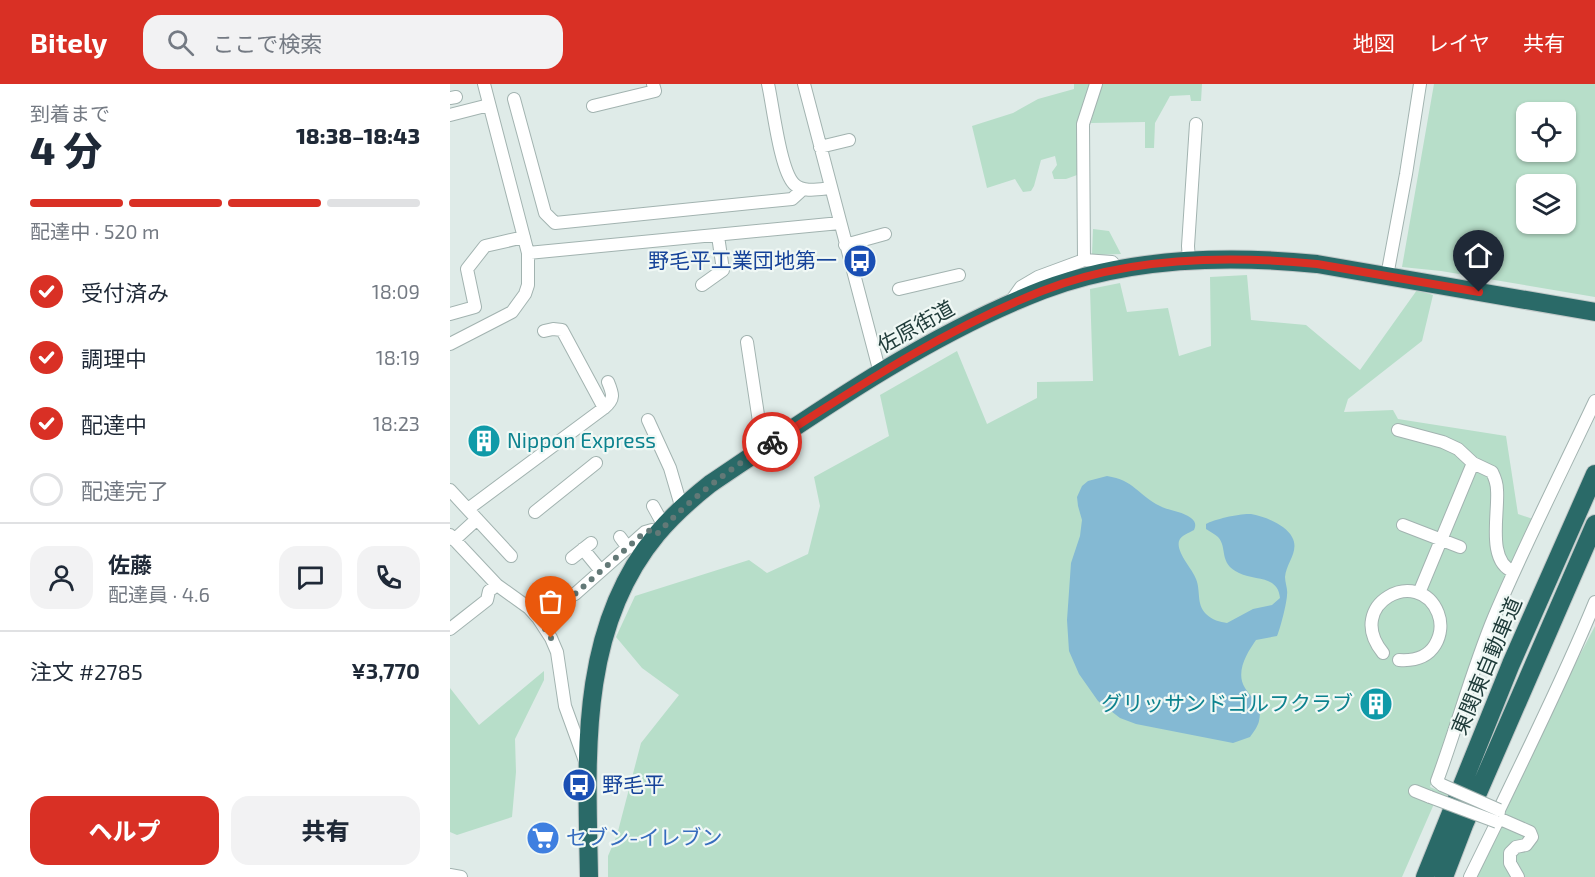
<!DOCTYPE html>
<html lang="ja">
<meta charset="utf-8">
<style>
:root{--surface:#fff;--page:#f2f2f3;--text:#1f2937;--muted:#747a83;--line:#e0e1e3;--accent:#d93025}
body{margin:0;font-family:"Exo 2","Noto Sans JP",sans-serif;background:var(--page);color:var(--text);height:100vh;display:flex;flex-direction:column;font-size:22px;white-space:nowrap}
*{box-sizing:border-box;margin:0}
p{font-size:20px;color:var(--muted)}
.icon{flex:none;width:33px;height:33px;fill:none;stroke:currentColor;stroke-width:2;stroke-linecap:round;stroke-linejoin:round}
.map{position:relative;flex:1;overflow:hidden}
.panel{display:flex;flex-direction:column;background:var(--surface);width:450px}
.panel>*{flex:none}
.fabs{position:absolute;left:1066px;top:18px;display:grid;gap:12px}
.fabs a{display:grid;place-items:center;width:60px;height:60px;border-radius:12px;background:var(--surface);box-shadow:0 2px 4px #0004;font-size:30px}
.pin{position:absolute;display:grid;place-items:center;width:51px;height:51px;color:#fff;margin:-62px -26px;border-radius:50% 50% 50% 0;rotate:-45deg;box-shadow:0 0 6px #0007}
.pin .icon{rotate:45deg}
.courier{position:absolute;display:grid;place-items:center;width:60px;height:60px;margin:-30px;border:4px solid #d93025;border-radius:50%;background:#fff;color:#222;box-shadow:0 2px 8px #0007}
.overview em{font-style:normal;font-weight:800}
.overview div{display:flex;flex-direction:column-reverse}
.overview{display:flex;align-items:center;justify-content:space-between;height:102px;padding:0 30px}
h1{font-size:39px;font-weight:800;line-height:45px}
.bar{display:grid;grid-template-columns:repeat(4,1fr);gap:9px 6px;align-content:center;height:72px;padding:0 30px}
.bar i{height:8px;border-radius:4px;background:var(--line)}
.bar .selected{background:var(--accent)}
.bar p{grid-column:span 4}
.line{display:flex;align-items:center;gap:15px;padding:0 30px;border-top:2px solid var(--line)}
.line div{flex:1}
.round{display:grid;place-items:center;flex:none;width:63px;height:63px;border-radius:18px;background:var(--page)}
ol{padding:0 30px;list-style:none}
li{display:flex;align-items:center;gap:18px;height:66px}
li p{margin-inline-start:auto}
li .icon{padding:6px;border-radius:50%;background:var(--accent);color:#fff;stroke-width:4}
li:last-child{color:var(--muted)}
li i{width:33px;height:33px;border:3px solid var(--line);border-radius:50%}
.button{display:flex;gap:12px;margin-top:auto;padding:12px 30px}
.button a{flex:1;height:69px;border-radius:18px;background:var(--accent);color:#fff;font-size:24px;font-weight:800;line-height:69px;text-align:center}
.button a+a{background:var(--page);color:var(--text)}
header{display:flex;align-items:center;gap:36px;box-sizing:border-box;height:84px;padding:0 30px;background:var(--accent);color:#fff}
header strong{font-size:28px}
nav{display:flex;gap:33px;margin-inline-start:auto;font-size:21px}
.search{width:420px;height:54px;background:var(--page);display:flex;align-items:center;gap:15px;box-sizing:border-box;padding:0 21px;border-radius:18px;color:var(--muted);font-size:22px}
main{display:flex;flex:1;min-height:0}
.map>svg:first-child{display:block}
</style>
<header>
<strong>Bitely</strong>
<div class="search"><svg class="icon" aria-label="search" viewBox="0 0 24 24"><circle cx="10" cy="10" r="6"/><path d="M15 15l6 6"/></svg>ここで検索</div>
<nav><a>地図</a><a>レイヤ</a><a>共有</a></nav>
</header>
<main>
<section class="panel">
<div class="overview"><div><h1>4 分</h1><p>到着まで</p></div><em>18:38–18:43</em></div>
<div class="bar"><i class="selected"></i><i class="selected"></i><i class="selected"></i><i></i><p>配達中 · 520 m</p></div>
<ol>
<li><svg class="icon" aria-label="check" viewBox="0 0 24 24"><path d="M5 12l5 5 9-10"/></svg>受付済み<p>18:09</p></li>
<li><svg class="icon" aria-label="check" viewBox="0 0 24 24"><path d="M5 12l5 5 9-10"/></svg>調理中<p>18:19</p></li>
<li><svg class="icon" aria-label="check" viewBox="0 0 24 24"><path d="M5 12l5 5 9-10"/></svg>配達中<p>18:23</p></li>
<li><i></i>配達完了</li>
</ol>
<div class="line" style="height:108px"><a class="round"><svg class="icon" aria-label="person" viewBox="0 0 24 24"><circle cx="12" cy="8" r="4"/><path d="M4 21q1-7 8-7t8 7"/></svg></a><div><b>佐藤</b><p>配達員 · 4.6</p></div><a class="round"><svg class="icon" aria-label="chat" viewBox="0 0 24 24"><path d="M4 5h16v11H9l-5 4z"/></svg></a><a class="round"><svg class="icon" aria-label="phone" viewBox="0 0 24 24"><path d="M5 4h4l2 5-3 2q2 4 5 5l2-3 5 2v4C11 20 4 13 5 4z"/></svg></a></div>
<div class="line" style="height:78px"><div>注文 #2785</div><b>¥3,770</b></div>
<div class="button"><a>ヘルプ</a><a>共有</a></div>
</section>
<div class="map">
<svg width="1145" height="793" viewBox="0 0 1145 793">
<rect width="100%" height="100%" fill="#dfebe8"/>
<path fill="#b7dec9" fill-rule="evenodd" d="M624 0H641L628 38 627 91 616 95H604L602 88 607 81 605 72 591 76 584 102 581 107 573 108 565 95 537 104 522 42 563 29 588 15 624 5Z
M653 0H752L751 17H741L740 11 720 12 705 39 704 64H695V38L641 39 646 16Z
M984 0H1145V213L991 187 952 183ZM1077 28H1116V68H1077ZM1077 100H1116V140H1077Z
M643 145 659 147 671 170 642 171Z
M797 191 801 236 856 241 910 286 967 206 983 211 972 257 898 315 894 328 943 326 948 335 1056 352 1068 430 1083 435 1024 574 980 703 1052 733 1090 647 1145 542V793H1023L1050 737 987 713 952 793H158V772L167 751 191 659 229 611 192 584 166 553 185 512 299 476 317 489 358 470 370 422 364 393 439 352 430 311 507 267 537 340 587 314V298L643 297 640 205 670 199 677 228 718 224 729 272 761 262 760 193Z
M94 587V596L65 655 66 688 62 733 7 751 0 748V604L29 641Z"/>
<path fill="#84b9d3" d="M657 392C684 396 688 411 710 422 719 427 732 427 741 434 746 438 746 441 744 446 739 449 731 451 729 457 726 469 742 484 746 495 751 507 746 520 756 530 762 536 770 538 777 539L803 525 822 521 830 514C828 491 805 497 789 489 768 479 778 464 768 453 765 450 760 448 756 445V440C764 435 792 429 801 430 814 432 836 441 842 453 850 467 836 479 835 493 835 499 838 505 837 511 837 518 830 546 827 552L806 556C797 569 785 588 795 604 802 616 813 619 809 637 808 642 803 649 800 653L783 659 686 640 670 634 648 617 629 590 619 567 617 536 621 479 630 452 632 436 628 422 627 413 632 402 638 397Z"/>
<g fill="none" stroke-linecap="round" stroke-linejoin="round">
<g stroke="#a2b3b0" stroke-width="14">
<path id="minor" d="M318 0C323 22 330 86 344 100 353 109 370 105 381 104
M354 0 430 289
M0 14 6 13
M64 15 95 129 105 139 342 115 353 105
M143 22 205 7 203 0
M0 31 39 21
M370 63 399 56
M395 161 435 150
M78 169 390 139
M634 176 633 40 646 0
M739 177 738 162 746 40
M937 192 956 90 970 0
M252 201 273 186 268 152
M449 205 509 191
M559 220 571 203 588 193 634 176 662 178 669 186
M0 230 25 223 17 185 35 162 74 153
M297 258 313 364
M0 260 62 228 75 210 78 201V169L34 0
M154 324C165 315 163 310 158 298
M198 336 220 384 232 425
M948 346 993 358 1008 365 1023 379 1042 388C1045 394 1047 400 1047 406 1049 429 1036 478 1064 488
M0 406 61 472
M203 422 214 442
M18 425 154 324 112 246 103 245 94 247
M85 428 146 379
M953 441 1010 463
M0 451 47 501 79 524 88 534 101 554 107 568 115 622 135 677
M170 453 178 464
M4 456 27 435
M133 465 151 487
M122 474 141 459
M969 509 1023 379
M79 524 106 519 125 510 195 448 202 446 207 450
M0 545 37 516 39 507 47 501
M933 569C893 520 969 481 988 529 992 539 991 551 985 561 977 574 963 577 949 576
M992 701 987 697C1007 643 1022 586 1044 533 1075 460 1111 389 1145 317
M965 707 980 713
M1048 734 1080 748 1082 753 1076 761 1066 763 1060 769V779L1068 793
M0 791 11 793
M1020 793 1048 736 1049 726C1082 657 1116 589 1145 518"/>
</g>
<g stroke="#c1c8c8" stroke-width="20">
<path id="highway" d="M139 793C137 676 127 546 207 450 223 431 241 415 260 400 364 330 476 251 593 206 678 174 777 171 867 180L1145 228
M975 793 1061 580 1145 390
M994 793 1014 741 1145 440"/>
</g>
<use href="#minor" stroke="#fff" stroke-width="12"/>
<use href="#highway" stroke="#2a6a68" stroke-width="18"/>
<g stroke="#a2b3b0" stroke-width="14" stroke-linecap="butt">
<path id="minor-bridge" d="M992 701 1049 726
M980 713 1047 738"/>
</g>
<use href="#minor-bridge" stroke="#fff" stroke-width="12"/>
</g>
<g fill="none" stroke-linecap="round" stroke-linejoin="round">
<path stroke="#637977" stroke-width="6" stroke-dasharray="0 10.8" d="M101 554 88 534 79 524 106 519 125 510 195 448 202 446 207 450C242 413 280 385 322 358"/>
<path stroke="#d93025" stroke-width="8" d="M322 358C409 302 495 245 592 207 677 173 777 171 867 180L1029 208"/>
</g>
<defs>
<g id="bus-disc" transform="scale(1.725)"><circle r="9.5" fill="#1a4fb4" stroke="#f0f8f5"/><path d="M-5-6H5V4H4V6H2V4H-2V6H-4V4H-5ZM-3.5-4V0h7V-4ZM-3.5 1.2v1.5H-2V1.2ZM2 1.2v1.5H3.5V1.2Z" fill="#fff"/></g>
<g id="building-disc" transform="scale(1.725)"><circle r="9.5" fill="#0f9aa8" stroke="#f0f8f5"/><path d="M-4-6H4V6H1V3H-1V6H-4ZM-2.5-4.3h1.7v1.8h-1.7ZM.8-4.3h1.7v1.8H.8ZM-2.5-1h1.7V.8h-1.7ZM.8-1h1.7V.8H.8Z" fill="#fff"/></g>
<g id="supermarket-disc" transform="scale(1.725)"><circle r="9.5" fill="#3f7fe0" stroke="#f0f8f5"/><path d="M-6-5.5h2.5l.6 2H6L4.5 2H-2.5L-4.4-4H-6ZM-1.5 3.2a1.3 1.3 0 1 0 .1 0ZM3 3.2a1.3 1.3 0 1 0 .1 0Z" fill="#fff"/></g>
</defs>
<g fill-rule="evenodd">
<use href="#bus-disc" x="410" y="177"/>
<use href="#building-disc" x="34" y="357"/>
<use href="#building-disc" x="926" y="620"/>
<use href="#bus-disc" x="129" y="701"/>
<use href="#supermarket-disc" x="93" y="754"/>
</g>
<g text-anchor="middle" stroke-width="4.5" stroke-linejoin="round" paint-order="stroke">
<g font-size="21" fill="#164399" stroke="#f0f8f5" text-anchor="end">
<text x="387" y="184">野毛平工業団地第一</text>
<text x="152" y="708" text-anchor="start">野毛平</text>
</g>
<g font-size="21" fill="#203c3a" stroke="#f0f8f5">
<text transform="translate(466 243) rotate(-29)" y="7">佐原街道</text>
<text transform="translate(1037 582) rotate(-67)" y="7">東関東自動車道</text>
</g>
<g font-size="21" fill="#0d838f" stroke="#f0f8f5" text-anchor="start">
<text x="57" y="364">Nippon Express</text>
<text x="903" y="627" text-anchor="end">グリッサンドゴルフクラブ</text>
</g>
<g font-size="21" fill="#366cbe" stroke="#f0f8f5" text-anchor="start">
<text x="116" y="761">セブン-イレブン</text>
</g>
</g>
</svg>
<div class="fabs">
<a><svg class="icon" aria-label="locate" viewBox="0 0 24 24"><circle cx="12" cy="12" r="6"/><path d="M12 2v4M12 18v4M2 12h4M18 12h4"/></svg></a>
<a><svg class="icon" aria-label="layers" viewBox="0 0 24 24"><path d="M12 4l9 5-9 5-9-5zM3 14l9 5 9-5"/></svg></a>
</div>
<div class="pin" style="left:101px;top:554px;background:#ea580c"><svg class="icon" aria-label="bag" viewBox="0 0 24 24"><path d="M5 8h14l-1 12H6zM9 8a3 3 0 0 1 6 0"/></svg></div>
<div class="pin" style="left:1029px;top:208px;background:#1f2937"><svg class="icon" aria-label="home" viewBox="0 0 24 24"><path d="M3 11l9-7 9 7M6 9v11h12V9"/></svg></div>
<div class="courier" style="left:322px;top:358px"><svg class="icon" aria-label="bike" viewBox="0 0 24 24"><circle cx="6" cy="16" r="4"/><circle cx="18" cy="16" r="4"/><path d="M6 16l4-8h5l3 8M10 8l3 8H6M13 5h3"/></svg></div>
</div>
</main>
